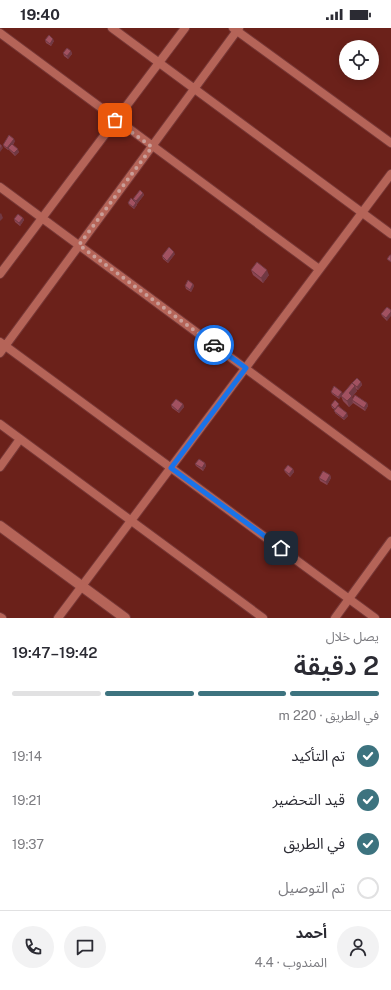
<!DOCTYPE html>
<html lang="ar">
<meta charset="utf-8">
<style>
:root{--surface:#fff;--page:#f2f2f3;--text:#2b2b33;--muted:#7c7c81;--line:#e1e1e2;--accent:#3d737f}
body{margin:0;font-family:"Public Sans","Noto Sans Arabic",sans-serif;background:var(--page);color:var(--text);direction:rtl;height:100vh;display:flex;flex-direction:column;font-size:15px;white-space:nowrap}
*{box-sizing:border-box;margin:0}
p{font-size:13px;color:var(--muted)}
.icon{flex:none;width:22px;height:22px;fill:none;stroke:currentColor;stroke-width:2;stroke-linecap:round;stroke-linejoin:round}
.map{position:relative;height:590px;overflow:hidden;direction:ltr}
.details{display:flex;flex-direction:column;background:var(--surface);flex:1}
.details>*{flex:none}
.tools{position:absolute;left:339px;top:12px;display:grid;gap:8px}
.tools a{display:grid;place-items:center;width:40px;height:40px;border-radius:50%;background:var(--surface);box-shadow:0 2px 10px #0003;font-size:20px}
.pin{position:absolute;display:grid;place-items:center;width:34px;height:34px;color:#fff;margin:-17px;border-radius:8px;box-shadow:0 2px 6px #0006}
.courier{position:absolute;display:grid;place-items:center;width:40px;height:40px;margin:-20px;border:3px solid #1a73e8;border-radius:50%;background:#fff;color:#222;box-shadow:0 1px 5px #0007}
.headline em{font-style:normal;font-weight:600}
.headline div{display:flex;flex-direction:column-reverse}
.headline{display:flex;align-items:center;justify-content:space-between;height:68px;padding:0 12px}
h1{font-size:26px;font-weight:600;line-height:30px}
.bar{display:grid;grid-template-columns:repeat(4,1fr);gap:6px 4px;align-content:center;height:48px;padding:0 12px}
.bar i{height:5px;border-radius:3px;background:var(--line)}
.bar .on{background:var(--accent)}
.bar p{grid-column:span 4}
.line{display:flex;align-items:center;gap:10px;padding:0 12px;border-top:1px solid var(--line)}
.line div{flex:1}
.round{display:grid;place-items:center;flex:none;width:42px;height:42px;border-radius:21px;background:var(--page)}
ol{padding:0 12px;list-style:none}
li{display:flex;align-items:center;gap:12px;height:44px}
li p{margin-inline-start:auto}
li .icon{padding:4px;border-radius:50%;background:var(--accent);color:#fff;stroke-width:4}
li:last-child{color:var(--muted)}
li i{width:22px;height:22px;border:2px solid var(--line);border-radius:50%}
.status{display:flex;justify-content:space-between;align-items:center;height:28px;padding:0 20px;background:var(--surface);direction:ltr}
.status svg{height:11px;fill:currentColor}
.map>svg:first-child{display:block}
</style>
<div class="status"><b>19:40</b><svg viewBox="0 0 49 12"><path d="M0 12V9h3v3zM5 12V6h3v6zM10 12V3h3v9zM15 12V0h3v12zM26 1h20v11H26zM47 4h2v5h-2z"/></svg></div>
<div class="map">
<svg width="391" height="590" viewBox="0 0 391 590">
<rect width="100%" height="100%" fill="#6b211a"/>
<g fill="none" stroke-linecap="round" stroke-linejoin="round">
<g stroke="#763736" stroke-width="10">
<path id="minor" d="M112 0 391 206
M233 0 391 115
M0 5 319 241
M0 159 391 448
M0 246 185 0
M0 314 375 590
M0 325 239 0
M0 396 263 590
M0 439 20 411
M0 589 2 590
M58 590 391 146
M335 590 391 513"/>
</g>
<g stroke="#763736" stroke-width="12">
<path id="tertiary" d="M0 498 125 590"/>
</g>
<use href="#minor" stroke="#b56458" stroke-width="8"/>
<use href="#tertiary" stroke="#b56458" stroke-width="10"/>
</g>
<path fill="#8a4653" d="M45 12 54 13 51 18 46 15Z
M71 23 72 26 68 31 64 28 63 25Z
M15 113 13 117 19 124 15 128 9 122H8L4 119 3 117Z
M143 165 144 167 137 176 136 175 137 177 134 181 129 177 128 175 133 172V171Z
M23 190 24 192 20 198 15 194 14 191Z
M175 226 168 235 163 231 162 228Z
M251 242 269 247 263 255 253 247Z
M193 256 194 258 191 264 186 261 185 258Z
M391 282 387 293 382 288 381 286Z
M361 354 362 357 358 362 356 361 357 363 352 369 353 371 367 375 368 378 365 383 353 375 349 379 343 373 341 368 339 371 332 366 331 364 342 366Z
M183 376 184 379 179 385 172 380 171 377Z
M331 377 340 378 339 379 348 388 344 392 335 385V382L332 380Z
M205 435 206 438 203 443 196 438 195 436Z
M293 441 294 444 290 449 285 444 284 442Z
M330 447 331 450 327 457 320 453 319 450Z"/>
<path fill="#713943" d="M53 11 54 13 51 18 50 16Z
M71 23 72 26 68 31 67 28Z
M14 111 15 113 10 121 8 120 9 122H8L7 120Z
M2 118 3 120 0 124V121Z
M18 121 19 124 15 128 14 125Z
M143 165 144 167 137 176 136 173Z
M136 175 137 177 134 181 133 179Z
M1 185 3 190 0 193V186Z
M23 190 24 192 20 198 19 195Z
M174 224 175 226 168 235 167 233Z
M267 242 269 247 263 255 261 250Z
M193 256 194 258 191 264 190 262Z
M391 284V288L387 293 386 290Z
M361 354 362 357 358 362 357 359Z
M355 358 357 363 352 369 354 373 352 372 353 375 349 379 347 373 349 365Z
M342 364 343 366 339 371 338 369Z
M367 375 368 378 365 383 364 380Z
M183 376 184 379 179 385 178 383Z
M347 385 348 388 344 392 343 390Z
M205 435 206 438 203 443 202 440Z
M293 441 294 444 290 449 289 446Z
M330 447 331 450 327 457 326 454Z"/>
<path fill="#a15160" stroke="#713943" d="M49 7 53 11 50 16 45 12Z
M67 20 71 23 67 28 63 25Z
M9 107 14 111 7 120 3 117Z
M0 116 2 118 0 121Z
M12 116 18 121 14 125 8 120Z
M140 162 143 165 136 173 133 171Z
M131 170 136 175 133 179 128 175Z
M18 186 23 190 19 195 14 191Z
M169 219 174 224 167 233 162 228Z
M390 227H391V234L387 231Z
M257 234 267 242 261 250 251 242Z
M188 252 193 256 190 262 185 258Z
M387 279 391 282V284L386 290 381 286Z
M357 350 361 354 357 359 352 355Z
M352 355 355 358 349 365 352 368 347 373 341 368Z
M334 358 342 364 338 369 331 364Z
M355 367 367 375 364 380 352 372Z
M176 371 183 376 178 383 171 377Z
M335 372 339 376 335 381 331 377Z
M338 378 347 385 343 390 334 383Z
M199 431 205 435 202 440 195 436Z
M288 437 293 441 289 446 284 442Z
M323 443 330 447 326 454 319 450Z"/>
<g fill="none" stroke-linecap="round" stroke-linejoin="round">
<path stroke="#ca9e98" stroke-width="4" stroke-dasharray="0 7.2" d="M115 92 152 119 79 217 214 317"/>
<path stroke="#1a73e8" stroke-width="5" d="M214 317 246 340 171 440 281 520"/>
</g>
</svg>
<div class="tools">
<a><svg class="icon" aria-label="locate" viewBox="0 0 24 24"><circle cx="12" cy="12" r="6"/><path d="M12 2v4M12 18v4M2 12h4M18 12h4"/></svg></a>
</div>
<div class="pin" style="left:115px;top:92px;background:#ea580c"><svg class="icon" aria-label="bag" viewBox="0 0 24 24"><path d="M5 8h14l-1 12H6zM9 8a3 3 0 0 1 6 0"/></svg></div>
<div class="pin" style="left:281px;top:520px;background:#1f2937"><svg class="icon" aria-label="home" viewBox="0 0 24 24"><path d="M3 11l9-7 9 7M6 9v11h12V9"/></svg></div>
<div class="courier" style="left:214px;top:317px"><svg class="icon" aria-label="car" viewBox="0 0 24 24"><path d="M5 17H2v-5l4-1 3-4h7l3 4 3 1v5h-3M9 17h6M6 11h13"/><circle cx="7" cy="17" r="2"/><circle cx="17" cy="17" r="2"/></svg></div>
</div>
<section class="details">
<div class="headline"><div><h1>2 دقيقة</h1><p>يصل خلال</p></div><em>19:42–19:47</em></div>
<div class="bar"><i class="on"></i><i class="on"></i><i class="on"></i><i></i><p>في الطريق · 220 m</p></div>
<ol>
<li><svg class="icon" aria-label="check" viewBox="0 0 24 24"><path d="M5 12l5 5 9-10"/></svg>تم التأكيد<p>19:14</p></li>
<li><svg class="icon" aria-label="check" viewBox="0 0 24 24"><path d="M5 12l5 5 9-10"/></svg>قيد التحضير<p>19:21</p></li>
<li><svg class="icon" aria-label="check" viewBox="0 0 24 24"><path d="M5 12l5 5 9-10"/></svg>في الطريق<p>19:37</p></li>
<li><i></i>تم التوصيل</li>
</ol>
<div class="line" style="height:72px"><a class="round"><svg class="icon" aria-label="person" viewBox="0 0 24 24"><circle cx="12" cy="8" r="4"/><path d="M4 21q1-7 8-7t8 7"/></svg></a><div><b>أحمد</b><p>المندوب · 4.4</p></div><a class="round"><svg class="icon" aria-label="chat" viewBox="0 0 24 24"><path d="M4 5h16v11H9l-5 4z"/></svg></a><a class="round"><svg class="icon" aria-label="phone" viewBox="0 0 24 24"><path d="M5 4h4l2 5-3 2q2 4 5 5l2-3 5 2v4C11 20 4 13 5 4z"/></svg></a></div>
</section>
